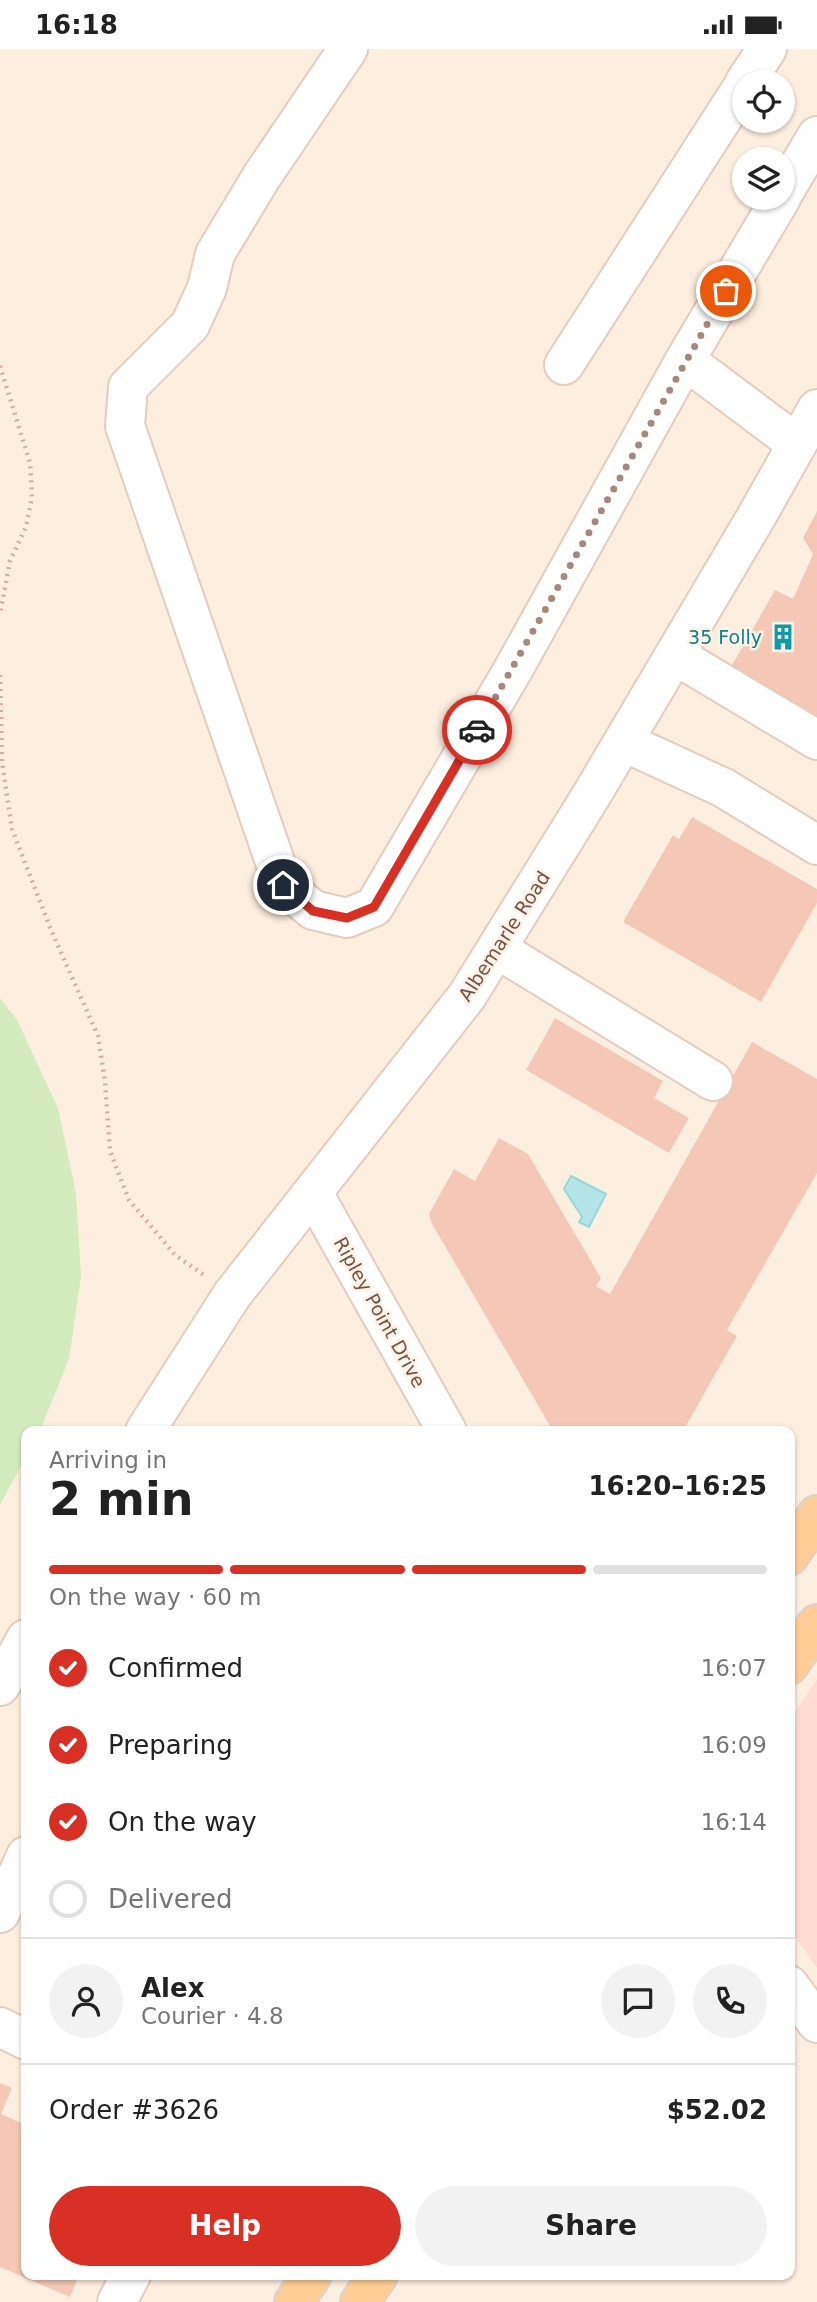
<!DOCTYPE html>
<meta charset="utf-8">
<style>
:root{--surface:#fff;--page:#f2f2f2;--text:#222;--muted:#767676;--line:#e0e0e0;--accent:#d93025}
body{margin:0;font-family:"DejaVu Sans",sans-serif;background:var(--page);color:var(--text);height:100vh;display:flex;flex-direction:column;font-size:26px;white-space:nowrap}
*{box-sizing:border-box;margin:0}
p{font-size:23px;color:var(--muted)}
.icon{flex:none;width:38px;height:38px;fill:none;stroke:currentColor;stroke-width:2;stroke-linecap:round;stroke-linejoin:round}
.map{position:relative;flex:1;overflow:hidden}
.side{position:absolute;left:21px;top:1377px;width:774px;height:854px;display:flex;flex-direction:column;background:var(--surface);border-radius:14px;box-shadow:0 2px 5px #0004}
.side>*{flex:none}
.fabs{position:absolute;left:732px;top:21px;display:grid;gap:14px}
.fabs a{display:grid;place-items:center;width:63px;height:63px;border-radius:50%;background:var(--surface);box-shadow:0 2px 5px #0004;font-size:35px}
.pin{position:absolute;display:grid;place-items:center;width:60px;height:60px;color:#fff;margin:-30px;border:4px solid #fff;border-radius:50%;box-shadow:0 2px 7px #0007}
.courier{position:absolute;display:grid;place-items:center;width:70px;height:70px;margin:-35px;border:5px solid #d93025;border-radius:50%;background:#fff;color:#222;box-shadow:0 2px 9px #0007}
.headline em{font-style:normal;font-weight:800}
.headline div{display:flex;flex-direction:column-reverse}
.headline{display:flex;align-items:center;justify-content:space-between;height:119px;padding:0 28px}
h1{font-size:46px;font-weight:800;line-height:52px}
.bar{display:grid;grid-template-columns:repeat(4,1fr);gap:10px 7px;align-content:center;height:84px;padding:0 28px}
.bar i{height:9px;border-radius:5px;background:var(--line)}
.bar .active{background:var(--accent)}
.bar p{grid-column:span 4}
.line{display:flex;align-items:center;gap:18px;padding:0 28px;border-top:2px solid var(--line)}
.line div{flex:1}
.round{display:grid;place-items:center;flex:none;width:74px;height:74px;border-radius:37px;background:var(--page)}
ol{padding:0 28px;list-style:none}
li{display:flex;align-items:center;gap:21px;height:77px}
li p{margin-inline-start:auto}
li .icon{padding:7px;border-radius:50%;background:var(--accent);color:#fff;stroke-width:4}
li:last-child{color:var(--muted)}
li i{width:38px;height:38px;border:4px solid var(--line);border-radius:50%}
.primary-button{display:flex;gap:14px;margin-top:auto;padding:14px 28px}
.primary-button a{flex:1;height:80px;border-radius:42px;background:var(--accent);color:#fff;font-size:28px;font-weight:800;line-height:80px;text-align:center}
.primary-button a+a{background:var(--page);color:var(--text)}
.status{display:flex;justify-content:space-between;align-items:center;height:49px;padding:0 35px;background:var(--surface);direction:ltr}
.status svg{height:19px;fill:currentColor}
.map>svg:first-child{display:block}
</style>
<div class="status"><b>16:18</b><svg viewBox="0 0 49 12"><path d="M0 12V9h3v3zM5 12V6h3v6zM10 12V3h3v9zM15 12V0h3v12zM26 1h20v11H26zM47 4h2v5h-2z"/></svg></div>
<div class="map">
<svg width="817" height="2253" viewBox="0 0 817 2253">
<rect width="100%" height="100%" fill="#fdefdf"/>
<path fill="#ffdbd2" d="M817 1630V1919L789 1879V1672Z"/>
<path fill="#d4ebbd" d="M0 949 17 971 58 1059 76 1144 81 1227 69 1310 40 1382H26V1408L0 1456Z"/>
<path fill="#b3e5e7" stroke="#99d6da" stroke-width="2" d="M571 1127 606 1145 589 1178 579 1173 582 1168 564 1140Z"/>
<path fill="#f4c8b5" d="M817 462V677L727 625 775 541 793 550 813 505 803 489Z
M692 768 817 840V854L761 953 623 873 673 786 679 790Z
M555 969 663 1032 654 1049 689 1069 669 1104 526 1021Z
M752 993 817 1030V1124L727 1281 737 1287 683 1382H553L432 1175 429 1165 454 1120 475 1132 499 1089 528 1105 601 1229 596 1237 610 1245Z
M0 2034 12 2039 1 2065 26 2076V2226H79L70 2248 0 2218Z"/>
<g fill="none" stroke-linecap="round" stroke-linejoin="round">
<g stroke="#e4ccbe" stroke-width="42">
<path id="minor" d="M348 0 262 127 215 205 207 239 190 276 128 338 125 377 283 836 313 861 347 869 374 858 514 619 685 311 781 149
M745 33 767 0
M782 146 817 87
M685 311 797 395
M564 316 744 36
M675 606 817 691
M624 693 724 739 817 796
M497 900 713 1032
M313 1144 447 1382
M145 1382 232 1246 467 947 591 747 755 470 817 360
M0 1637 26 1590
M0 1864 26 1807
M789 1936 817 1974
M0 1978 26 1991
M117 2253 131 2226"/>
</g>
<g stroke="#dbd2cf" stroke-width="42">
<path id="major" d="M789 1507 817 1466
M789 1616 817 1575
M294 2253 312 2226
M360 2253 378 2226"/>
</g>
<path stroke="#d9ab99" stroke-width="4.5" stroke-dasharray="2 5" stroke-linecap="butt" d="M0 317 30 414 32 448 26 478 10 512 0 565
M0 626 2 713 12 780 51 881 98 987 105 1032 110 1102 129 1151 175 1206 204 1226"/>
<use href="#minor" stroke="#fff" stroke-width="38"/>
<use href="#major" stroke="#ffcd95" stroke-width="38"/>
</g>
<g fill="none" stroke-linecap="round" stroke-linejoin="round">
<path stroke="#a5897c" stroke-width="7" stroke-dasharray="0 12.6" d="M477 681 726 242"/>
<path stroke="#d93025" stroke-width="9" d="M283 836 313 862 347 869 374 858 477 681"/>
</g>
<defs>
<g id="building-bare" transform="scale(2.1)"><path d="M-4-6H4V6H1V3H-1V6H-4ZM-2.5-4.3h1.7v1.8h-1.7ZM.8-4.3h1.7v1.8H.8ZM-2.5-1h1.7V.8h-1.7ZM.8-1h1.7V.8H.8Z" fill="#0f9aa8" stroke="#fff3e7" stroke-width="2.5" paint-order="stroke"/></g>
</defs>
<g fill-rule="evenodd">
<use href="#building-bare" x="783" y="588"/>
</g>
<g text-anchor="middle" stroke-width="5" stroke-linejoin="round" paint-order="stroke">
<g font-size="19" fill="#0d838f" stroke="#fff3e7" text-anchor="end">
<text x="762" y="595">35 Folly</text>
</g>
<g font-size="19" fill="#755246" stroke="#fff3e7">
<text transform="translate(504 887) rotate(-57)" y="7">Albemarle Road</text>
<text transform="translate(380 1263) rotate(61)" y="7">Ripley Point Drive</text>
</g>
</g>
</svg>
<div class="fabs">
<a><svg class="icon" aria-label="locate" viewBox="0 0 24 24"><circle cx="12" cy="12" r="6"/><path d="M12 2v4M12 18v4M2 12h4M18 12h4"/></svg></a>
<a><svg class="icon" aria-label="layers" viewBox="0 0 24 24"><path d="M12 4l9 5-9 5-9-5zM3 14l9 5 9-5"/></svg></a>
</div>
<div class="pin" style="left:726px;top:242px;background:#ea580c"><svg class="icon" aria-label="bag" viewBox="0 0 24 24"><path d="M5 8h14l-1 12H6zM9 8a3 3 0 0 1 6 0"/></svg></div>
<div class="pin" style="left:283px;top:836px;background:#1f2937"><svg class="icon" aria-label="home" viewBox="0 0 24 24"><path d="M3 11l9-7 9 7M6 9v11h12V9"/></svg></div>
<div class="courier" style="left:477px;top:681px"><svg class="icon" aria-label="car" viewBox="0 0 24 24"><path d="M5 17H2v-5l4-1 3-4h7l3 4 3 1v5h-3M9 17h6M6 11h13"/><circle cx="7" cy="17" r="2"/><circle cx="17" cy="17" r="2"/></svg></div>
<section class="side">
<div class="headline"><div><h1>2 min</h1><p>Arriving in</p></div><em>16:20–16:25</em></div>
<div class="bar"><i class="active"></i><i class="active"></i><i class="active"></i><i></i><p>On the way · 60 m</p></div>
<ol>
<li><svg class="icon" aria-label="check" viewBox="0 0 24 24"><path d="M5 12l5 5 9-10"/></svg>Confirmed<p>16:07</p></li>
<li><svg class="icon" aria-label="check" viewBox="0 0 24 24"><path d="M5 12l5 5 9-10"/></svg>Preparing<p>16:09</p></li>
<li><svg class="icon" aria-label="check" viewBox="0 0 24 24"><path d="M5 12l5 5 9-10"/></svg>On the way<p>16:14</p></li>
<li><i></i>Delivered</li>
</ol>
<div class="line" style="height:126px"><a class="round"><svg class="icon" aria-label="person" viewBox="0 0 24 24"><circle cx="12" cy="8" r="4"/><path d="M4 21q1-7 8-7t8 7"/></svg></a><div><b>Alex</b><p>Courier · 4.8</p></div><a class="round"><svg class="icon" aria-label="chat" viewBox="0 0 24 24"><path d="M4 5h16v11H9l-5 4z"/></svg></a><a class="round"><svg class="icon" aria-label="phone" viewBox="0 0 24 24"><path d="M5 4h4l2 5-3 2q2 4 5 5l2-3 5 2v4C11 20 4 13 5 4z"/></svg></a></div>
<div class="line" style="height:91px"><div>Order #3626</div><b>$52.02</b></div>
<div class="primary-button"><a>Help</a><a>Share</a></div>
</section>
</div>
